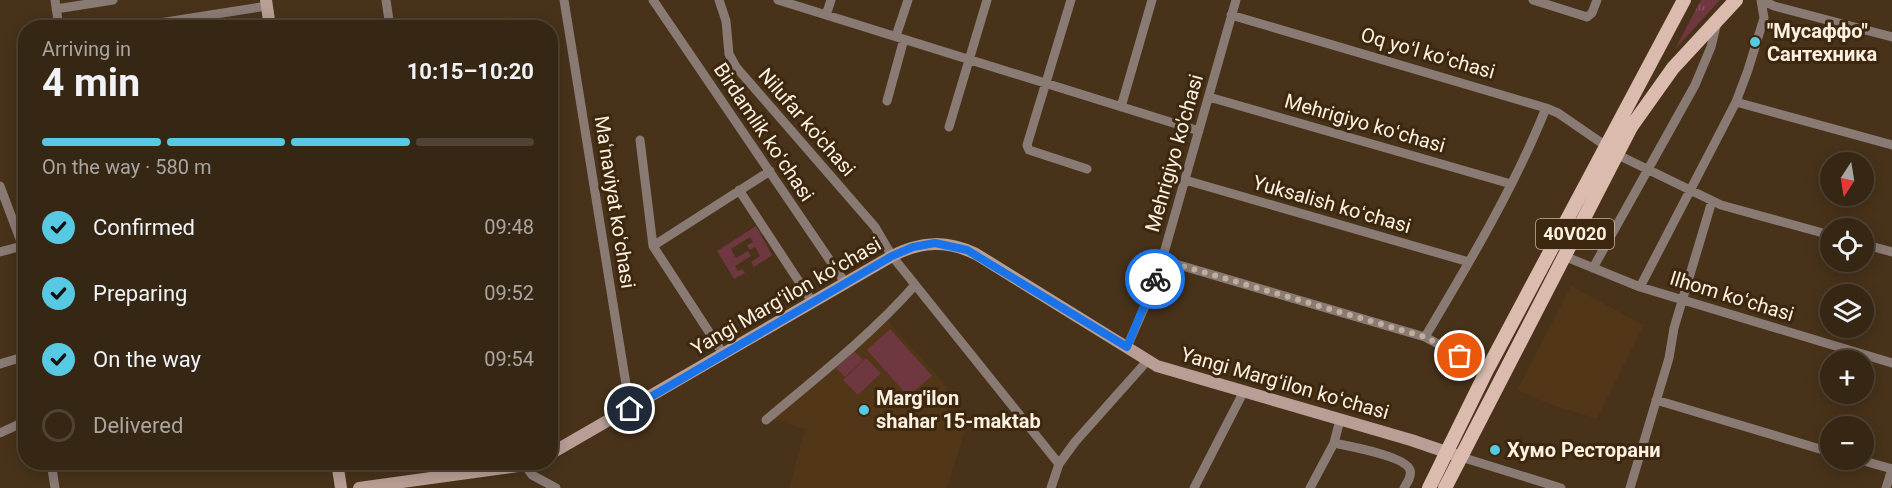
<!DOCTYPE html>
<meta charset="utf-8">
<style>
:root{--surface:#362614;--page:#413222;--text:#f1f3f6;--muted:#aaa5a0;--line:#504334;--accent:#57c9e2}
body{margin:0;font-family:Roboto,sans-serif;background:var(--page);color:var(--text);height:100vh;display:flex;flex-direction:column;font-size:22px;white-space:nowrap}
*{box-sizing:border-box;margin:0}
p{font-size:20px;color:var(--muted)}
.icon{flex:none;width:33px;height:33px;fill:none;stroke:currentColor;stroke-width:2;stroke-linecap:round;stroke-linejoin:round}
.map{position:relative;flex:1;overflow:hidden}
.panel{position:absolute;left:18px;top:20px;width:540px;height:450px;display:flex;flex-direction:column;background:var(--surface);border-radius:24px;box-shadow:0 3px 15px #0003,0 0 0 2px var(--line)}
.panel>*{flex:none}
.needle{width:39px;rotate:192deg}
.controls{position:absolute;left:1820px;top:152px;display:grid;gap:12px}
.controls a{display:grid;place-items:center;width:54px;height:54px;border-radius:50%;background:var(--surface);box-shadow:0 3px 15px #0003,0 0 0 2px var(--line);font-size:30px}
.pin{position:absolute;display:grid;place-items:center;width:51px;height:51px;color:#fff;margin:-26px;border:3px solid #fff;border-radius:50%;box-shadow:0 2px 6px #0007}
.courier{position:absolute;display:grid;place-items:center;width:60px;height:60px;margin:-30px;border:4px solid #1a73e8;border-radius:50%;background:#fff;color:#222;box-shadow:0 2px 8px #0007}
.overview em{font-style:normal;font-weight:700}
.overview div{display:flex;flex-direction:column-reverse}
.overview{display:flex;align-items:center;justify-content:space-between;height:102px;padding:0 24px}
h1{font-size:39px;font-weight:700;line-height:45px}
.bar{display:grid;grid-template-columns:repeat(4,1fr);gap:9px 6px;align-content:center;height:72px;padding:0 24px}
.bar i{height:8px;border-radius:4px;background:var(--line)}
.bar .selected{background:var(--accent)}
.bar p{grid-column:span 4}
ol{padding:0 24px;list-style:none}
li{display:flex;align-items:center;gap:18px;height:66px}
li p{margin-inline-start:auto}
li .icon{padding:6px;border-radius:50%;background:var(--accent);color:#111;stroke-width:4}
li:last-child{color:var(--muted)}
li i{width:33px;height:33px;border:3px solid var(--line);border-radius:50%}
.map>svg:first-child{display:block}
</style>
<div class="map">
<svg width="1892" height="488" viewBox="0 0 1892 488">
<defs>
<pattern id="grass-tufts" width="24" height="20" patternUnits="userSpaceOnUse" patternTransform="scale(1.5)"><rect width="24" height="20" fill="#6f3841"/><path d="M3 7l-1-3M5 7V3M7 7l1-3M15 17l-1-3M17 17v-4M19 17l1-3" fill="none" stroke="#85555c"/></pattern>
</defs>
<rect width="100%" height="100%" fill="#48321a"/>
<path fill="#513617" d="M511 16 512 27H466V24Z
M1571 286 1644 325 1597 419 1549 404 1517 390Z
M888 321 948 388 940 402 965 430 947 488H789L805 429 770 419Z"/>
<path fill="url(#grass-tufts)" d="M1701 0H1720L1675 49Z"/>
<path fill="#6f3841" d="M756 226 772 255 754 267 751 262 760 256 755 247 750 250 747 245 753 242 750 237 731 249 736 258 748 251 751 256 735 266 738 271 742 269 745 273 734 279 717 251Z
M890 329 932 376 908 396 867 350Z
M854 351 863 360 845 377 836 368Z
M866 358 881 373 858 395 843 380Z"/>
<g fill="none" stroke-linecap="round" stroke-linejoin="round">
<path stroke="#8a7a74" stroke-width="9" d="M55 0 59 27
M386 0 390 27
M564 0 630 409
M653 0 846 284
M719 0 726 21 729 54 736 67 875 227 892 256 1059 464
M778 0 1199 131
M1071 0 1027 145 1029 150 1087 169
M1533 0 1587 17 1592 13 1597 0
M1761 0 1774 6 1892 37
M56 9 113 0
M826 15 831 0
M1231 15 1546 108 1558 113 1606 146
M134 27 267 6
M896 36 908 0
M1209 97 1511 184
M887 101 904 39
M1736 102 1892 145
M1121 107 1152 0
M949 127 987 0
M640 140 653 246
M1616 154 1721 205 1830 235
M1185 180 1469 262
M0 186 26 255
M739 190 813 303
M1863 244 1892 252
M0 252 22 246
M1564 256 1640 287 1892 363
M1162 260 1425 337 1487 370
M1593 268 1695 85 1711 47 1717 22
M1640 287 1736 102 1748 70 1764 18 1761 0
M1425 337C1469 263 1514 188 1546 108
M1127 347 1148 299 1162 260 1236 0
M724 355 653 246 770 171
M0 364 26 356
M1656 400 1830 452
M766 420C817 377 871 335 915 285
M0 433 26 421
M1334 443C1348 446 1406 456 1410 470 1412 476 1407 483 1404 488
M1461 457 1561 488
M1857 459 1892 469
M51 462 55 488
M525 465 532 475 556 488
M1051 488 1059 464 1075 442 1148 360
M1194 488 1244 391
M1310 488 1334 443 1340 420
M1630 488 1669 358 1674 328 1712 201
M1886 488 1892 469"/>
<path stroke="#b89e95" stroke-width="12" d="M266 0 270 27
M550 454 892 256C921 241 947 240 976 254L1157 366 1411 440 1461 457
M337 462 341 488
M359 488 525 465 532 462"/>
<path stroke="#dcbbaf" stroke-width="14" d="M1429 488 1487 370 1684 0
M1445 488 1631 127 1673 68 1736 0"/>
</g>
<g fill="none" stroke-linecap="round" stroke-linejoin="round">
<path stroke="#bfae9c" stroke-width="6" stroke-dasharray="0 10.8" d="M1155 279 1162 260 1425 337 1460 356"/>
<path stroke="#1a73e8" stroke-width="8" d="M630 409 892 256 913 247 935 243 967 250 1127 347 1155 279"/>
</g>
<g fill="#57c9e2" stroke="#3d280f" stroke-width="2">
<circle cx="1755" cy="42" r="6"/>
<circle cx="864" cy="410" r="6"/>
<circle cx="1495" cy="450" r="6"/>
</g>
<g text-anchor="middle" stroke-width="6" stroke-linejoin="round" paint-order="stroke">
<rect fill="#3d280f" stroke="#c5b5a3" stroke-width="1.5" x="1536" y="219" width="78" height="30" rx="4.5"/>
<g font-size="18" font-weight="bold" fill="#fff1e2">
<text x="1575" y="240">40V020</text>
</g>
<g font-size="20" font-weight="bold" fill="#fff1e2" stroke="#3d280f" text-anchor="start">
<text x="1767" y="38">"Мусаффо"<tspan x="1767" dy="23">Сантехника</tspan></text>
<text x="876" y="405">Marg'ilon<tspan x="876" dy="23">shahar 15-maktab</tspan></text>
<text x="1507" y="457">Хумо Ресторани</text>
</g>
<g font-size="20" fill="#fff1e2" stroke="#3d280f">
<text transform="translate(1428 53) rotate(16)" y="7">Oq yoʻl koʻchasi</text>
<text transform="translate(807 122) rotate(49)" y="7">Nilufar ko'chasi</text>
<text transform="translate(1365 123) rotate(16)" y="7">Mehrigiyo koʻchasi</text>
<text transform="translate(764 132) rotate(56)" y="7">Birdamlik koʻchasi</text>
<text transform="translate(1174 153) rotate(-74)" y="7">Mehrigiyo ko'chasi</text>
<text transform="translate(615 202) rotate(81)" y="7">Maʻnaviyat koʻchasi</text>
<text transform="translate(1332 204) rotate(16)" y="7">Yuksalish koʻchasi</text>
<text transform="translate(786 296) rotate(-30)" y="7">Yangi Margʻilon koʻchasi</text>
<text transform="translate(1732 296) rotate(17)" y="7">Ilhom koʻchasi</text>
<text transform="translate(1285 383) rotate(16)" y="7">Yangi Margʻilon koʻchasi</text>
</g>
</g>
</svg>
<div class="controls">
<a><svg class="needle" viewBox="-14 -14 28 28"><path d="M0-13l5 13h-10z" fill="#e53935"/><path d="M0 13l5-13h-10z" fill="#aaa5a0"/></svg></a>
<a><svg class="icon" aria-label="locate" viewBox="0 0 24 24"><circle cx="12" cy="12" r="6"/><path d="M12 2v4M12 18v4M2 12h4M18 12h4"/></svg></a>
<a><svg class="icon" aria-label="layers" viewBox="0 0 24 24"><path d="M12 4l9 5-9 5-9-5zM3 14l9 5 9-5"/></svg></a>
<a>+</a>
<a>−</a>
</div>
<div class="pin" style="left:1460px;top:356px;background:#ea580c"><svg class="icon" aria-label="bag" viewBox="0 0 24 24"><path d="M5 8h14l-1 12H6zM9 8a3 3 0 0 1 6 0"/></svg></div>
<div class="pin" style="left:630px;top:409px;background:#1f2937"><svg class="icon" aria-label="home" viewBox="0 0 24 24"><path d="M3 11l9-7 9 7M6 9v11h12V9"/></svg></div>
<div class="courier" style="left:1155px;top:279px"><svg class="icon" aria-label="bike" viewBox="0 0 24 24"><circle cx="6" cy="16" r="4"/><circle cx="18" cy="16" r="4"/><path d="M6 16l4-8h5l3 8M10 8l3 8H6M13 5h3"/></svg></div>
<section class="panel">
<div class="overview"><div><h1>4 min</h1><p>Arriving in</p></div><em>10:15–10:20</em></div>
<div class="bar"><i class="selected"></i><i class="selected"></i><i class="selected"></i><i></i><p>On the way · 580 m</p></div>
<ol>
<li><svg class="icon" aria-label="check" viewBox="0 0 24 24"><path d="M5 12l5 5 9-10"/></svg>Confirmed<p>09:48</p></li>
<li><svg class="icon" aria-label="check" viewBox="0 0 24 24"><path d="M5 12l5 5 9-10"/></svg>Preparing<p>09:52</p></li>
<li><svg class="icon" aria-label="check" viewBox="0 0 24 24"><path d="M5 12l5 5 9-10"/></svg>On the way<p>09:54</p></li>
<li><i></i>Delivered</li>
</ol>
</section>
</div>
